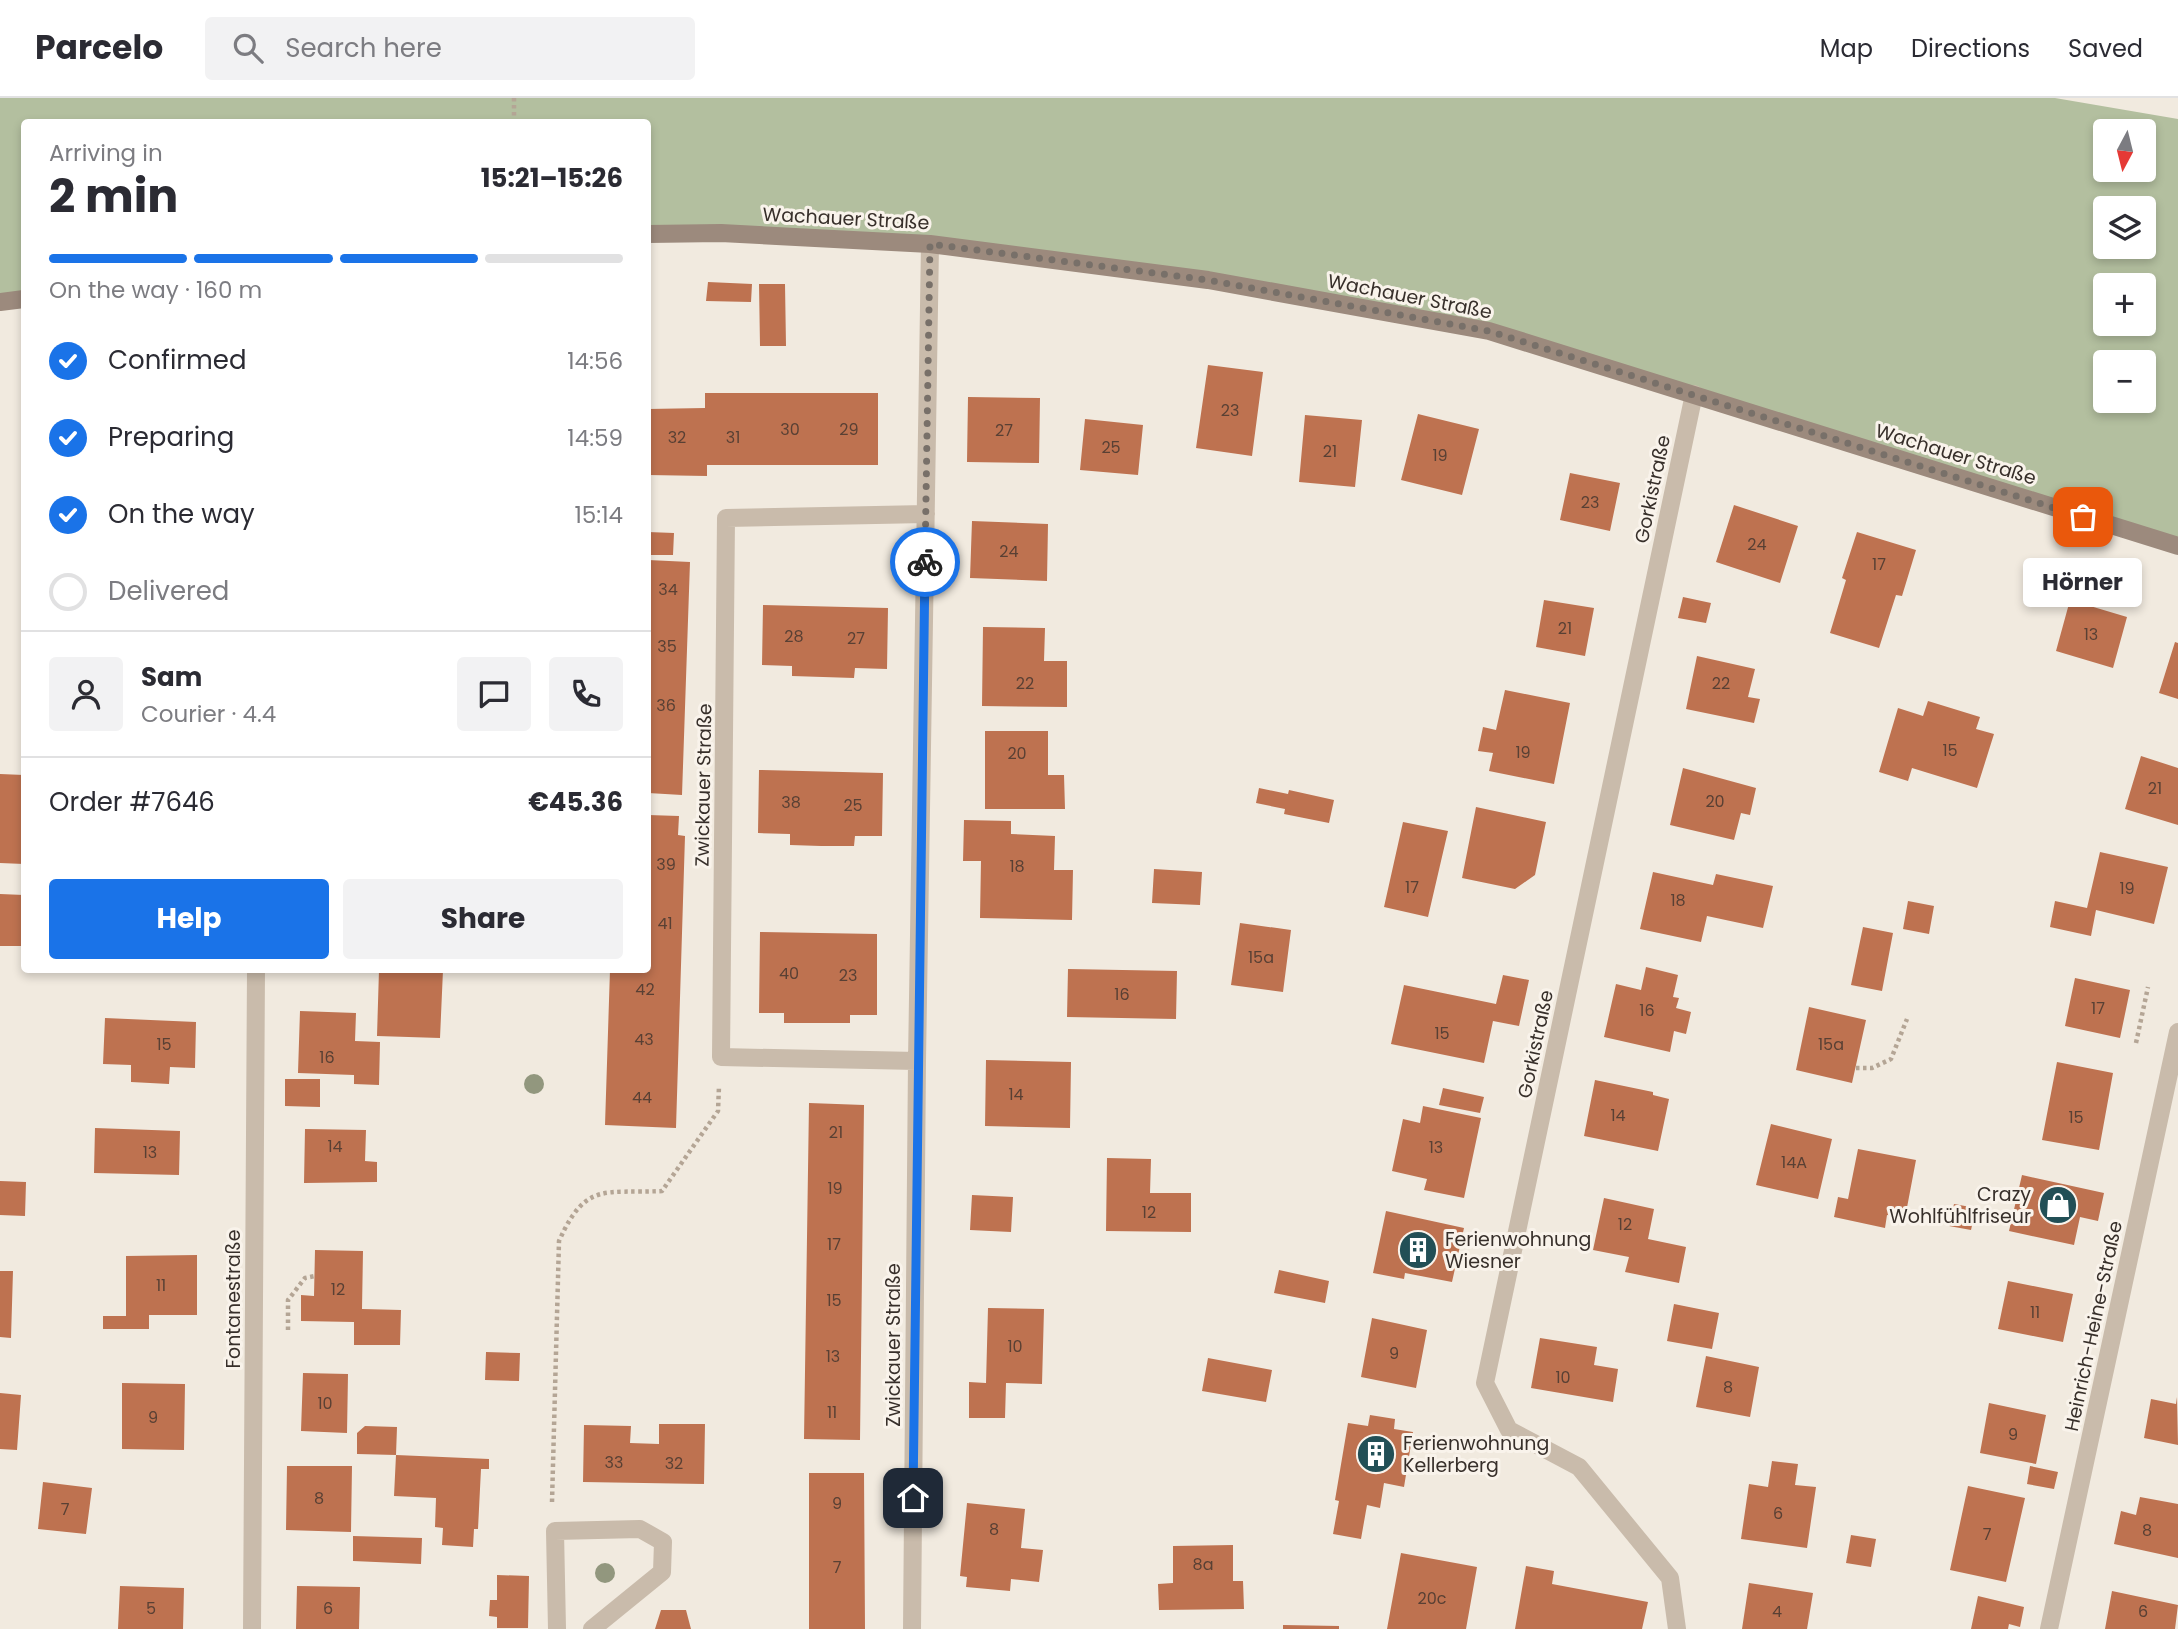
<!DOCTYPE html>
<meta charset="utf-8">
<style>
:root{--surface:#fff;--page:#f2f2f3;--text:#2b2b33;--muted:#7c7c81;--line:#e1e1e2;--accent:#1a73e8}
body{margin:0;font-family:Poppins,sans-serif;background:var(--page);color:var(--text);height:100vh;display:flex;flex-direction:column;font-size:26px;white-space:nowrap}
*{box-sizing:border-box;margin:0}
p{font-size:23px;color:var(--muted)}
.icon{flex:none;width:38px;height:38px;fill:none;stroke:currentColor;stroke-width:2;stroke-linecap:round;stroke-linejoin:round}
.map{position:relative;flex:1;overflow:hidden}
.panel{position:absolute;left:21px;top:21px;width:630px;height:854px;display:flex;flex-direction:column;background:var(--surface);border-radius:7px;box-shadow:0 4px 10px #0003}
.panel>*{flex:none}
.needle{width:46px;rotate:187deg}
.fabs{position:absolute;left:2093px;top:21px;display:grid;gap:14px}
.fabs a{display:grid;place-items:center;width:63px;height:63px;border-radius:7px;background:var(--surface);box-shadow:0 4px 10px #0003;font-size:35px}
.pin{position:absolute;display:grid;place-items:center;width:60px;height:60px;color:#fff;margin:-30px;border-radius:14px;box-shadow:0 4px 10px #0006}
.courier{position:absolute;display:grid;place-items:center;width:70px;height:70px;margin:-35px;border:5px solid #1a73e8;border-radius:50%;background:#fff;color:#222;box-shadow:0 2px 9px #0007}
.bubble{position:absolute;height:49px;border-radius:7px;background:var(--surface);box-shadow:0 4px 10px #0003;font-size:23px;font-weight:700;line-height:49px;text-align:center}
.summary em{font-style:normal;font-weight:700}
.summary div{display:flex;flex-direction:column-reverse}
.summary{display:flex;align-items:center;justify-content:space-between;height:119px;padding:0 28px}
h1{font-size:46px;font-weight:700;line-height:52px}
.bar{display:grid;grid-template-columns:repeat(4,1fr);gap:10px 7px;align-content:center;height:84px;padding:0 28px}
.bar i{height:9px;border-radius:5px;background:var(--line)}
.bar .on{background:var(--accent)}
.bar p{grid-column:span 4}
.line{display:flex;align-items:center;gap:18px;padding:0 28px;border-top:2px solid var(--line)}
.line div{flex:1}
.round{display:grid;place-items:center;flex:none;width:74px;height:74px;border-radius:7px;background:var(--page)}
ol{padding:0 28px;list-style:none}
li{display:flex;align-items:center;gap:21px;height:77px}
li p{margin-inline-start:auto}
li .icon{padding:7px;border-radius:50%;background:var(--accent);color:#fff;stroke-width:4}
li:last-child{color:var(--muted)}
li i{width:38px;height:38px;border:4px solid var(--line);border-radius:50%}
.cta{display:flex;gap:14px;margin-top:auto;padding:14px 28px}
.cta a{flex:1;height:80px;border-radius:7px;background:var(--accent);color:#fff;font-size:28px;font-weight:700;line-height:80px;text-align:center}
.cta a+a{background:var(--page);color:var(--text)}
header{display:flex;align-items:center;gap:42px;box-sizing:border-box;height:98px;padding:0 35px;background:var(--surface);border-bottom:2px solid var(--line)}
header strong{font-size:33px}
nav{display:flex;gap:38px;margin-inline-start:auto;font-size:24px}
.search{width:490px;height:63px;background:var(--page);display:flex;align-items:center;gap:18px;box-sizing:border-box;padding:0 24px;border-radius:7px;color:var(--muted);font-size:26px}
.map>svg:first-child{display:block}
</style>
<header>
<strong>Parcelo</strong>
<div class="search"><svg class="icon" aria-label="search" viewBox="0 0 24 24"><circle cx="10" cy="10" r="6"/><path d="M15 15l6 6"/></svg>Search here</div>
<nav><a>Map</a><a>Directions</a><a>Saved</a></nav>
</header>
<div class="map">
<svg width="2178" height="1531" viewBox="0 0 2178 1531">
<rect width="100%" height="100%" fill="#f1eadf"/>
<path fill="#b3bf9f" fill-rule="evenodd" d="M0 0H2055L2178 21V448L1489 233 930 146 648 136V24H24V201L0 204ZM2105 33H2144V72H2105ZM2105 110H2144V149H2105ZM2105 187H2144V226H2105ZM2105 264H2144V303H2105Z"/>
<path fill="#be7250" d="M708 184 752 186 751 204 706 203Z
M759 186H785L786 248H760Z
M1208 267 1263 274 1252 358 1196 350Z
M705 295H878V367H707V378L648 377V311L705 310Z
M968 299 1040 300 1039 365 967 364Z
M1418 316 1479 331 1462 397 1401 382Z
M1305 317 1362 322 1355 389 1299 384Z
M1085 321 1143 327 1138 377 1080 372Z
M1570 375 1620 385 1610 433 1560 422Z
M1734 407 1798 428 1780 485 1716 464Z
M972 423 1048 426 1047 483 970 480Z
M648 434 674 435 673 457H648Z
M1857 434 1916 452 1902 498 1896 497 1879 550 1830 535 1846 482 1842 480Z
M648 462 690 464 682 697 648 695Z
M1683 499 1711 505 1706 525 1678 520Z
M1544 502 1594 510 1585 558 1536 549Z
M2070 502 2127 519 2113 570 2056 553Z
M763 507 888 510 887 571 855 570 854 580 792 578V568L762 567Z
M983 529 1045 530 1044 563H1067V609L982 608Z
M2175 544 2178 545V601L2159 595Z
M1697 558 1755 571 1748 599 1760 601 1754 625 1686 611Z
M1505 592 1570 605 1554 686 1489 673 1493 655 1478 653 1483 629 1496 632Z
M1928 603 1980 619 1976 631 1994 636 1977 690 1912 670 1908 683 1879 674 1898 610 1923 618Z
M985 633H1048V677H1064L1065 711H985Z
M2141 658 2178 670V727L2125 711Z
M1683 670 1756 690 1750 717 1741 715 1734 742 1670 727Z
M759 672 883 675 882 738H855L854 748H821L790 747V736L758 735Z
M0 676 24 677V766L0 765Z
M1259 690 1288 696 1289 692 1334 702 1329 725 1284 716 1285 711 1256 705Z
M1476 709 1546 724 1535 777 1515 791 1462 780Z
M648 717 679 718 678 737 685 738 676 1030 605 1027 610 872H648Z
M964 722 1011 723V736L1055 738 1054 772H1073L1072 822 980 820 981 763H963Z
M1403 724 1448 733 1428 819 1384 809Z
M2100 754 2168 769 2154 826 2096 812 2091 838 2050 829 2055 803 2087 810Z
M1154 771 1202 774 1200 807 1152 805Z
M1653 774 1713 787 1716 776 1773 788 1763 830 1707 818 1701 844 1640 831Z
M0 796 24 797V848H0Z
M1908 803 1934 808 1929 836 1903 831Z
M1240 825 1291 832 1283 894 1231 887Z
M1863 829 1893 835 1882 893 1851 887Z
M760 834 877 836V917H850V925H784V915H759Z
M1646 869 1678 877 1673 899 1679 900 1676 910 1691 914 1686 936 1674 933 1670 954 1604 939 1616 886 1641 892Z
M1068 871 1177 873 1176 921 1067 919Z
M379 872H443L440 940 377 938Z
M1503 877 1529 882 1519 928 1493 923 1484 965 1391 946 1404 887 1496 906Z
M2075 880 2130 892 2120 940 2065 928Z
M1809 909 1866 922 1852 985 1796 972Z
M300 913 356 915 355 943 380 944 379 987 354 986V977L298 975Z
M105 920 196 924 195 970 170 969 169 986 131 984V967L103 966Z
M986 962 1071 964 1070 1030 985 1028Z
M2057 964 2113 975 2099 1052 2042 1042Z
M285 981H320V1009L285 1008Z
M1595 982 1653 994V997L1669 1001 1658 1053 1584 1038Z
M1443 990 1484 999 1480 1015 1439 1007Z
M809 1005 864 1007 860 1342 804 1341Z
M1423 1008 1481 1020 1464 1100 1424 1092 1427 1081 1392 1073 1403 1021 1420 1025Z
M1771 1026 1832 1041 1818 1101 1756 1087Z
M95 1030 180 1033 179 1077 94 1075Z
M305 1031 366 1032 365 1063 377 1064V1084L304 1085Z
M1858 1051 1916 1062 1905 1120 1887 1117 1885 1130 1834 1119 1838 1099 1848 1101Z
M1107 1060 1151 1061 1150 1095H1191V1134L1106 1133Z
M2022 1077 2104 1095 2098 1123 2080 1119 2074 1147 2009 1133Z
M0 1083 26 1084 25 1118 0 1117Z
M972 1097 1013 1099 1011 1134 970 1132Z
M1604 1100 1654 1111 1648 1141 1686 1149 1679 1185 1625 1174 1629 1159 1593 1152Z
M1954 1106 1976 1110 1971 1132 1949 1128Z
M1386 1113 1464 1130 1452 1184 1405 1175 1404 1181 1373 1175Z
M315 1152 363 1153 362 1211 401 1212 400 1247H354V1224L301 1223V1197L314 1198Z
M197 1157V1217H149V1231H103V1218H126V1158Z
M1279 1172 1329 1183 1325 1205 1274 1195Z
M0 1173H13L11 1240 0 1239Z
M2008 1183 2073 1196 2063 1244 1998 1231Z
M1674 1206 1719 1215 1712 1251 1667 1243Z
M988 1210 1044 1211 1042 1286 1006 1285 1005 1320H969V1284L986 1285Z
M1372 1220 1427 1232 1416 1290 1361 1279Z
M1540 1240 1597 1249 1594 1267 1618 1271 1613 1304 1531 1290Z
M486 1254 520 1255 519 1283 485 1282Z
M1706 1258 1759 1269 1750 1319 1696 1309Z
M1208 1260 1272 1272 1266 1304 1202 1293Z
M303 1275 348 1276 347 1335 301 1333Z
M122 1285 185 1286 184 1352 122 1351Z
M0 1295 21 1297 17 1352 0 1351Z
M2177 1299 2178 1347 2144 1340 2151 1301 2176 1306Z
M1989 1305 2046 1317 2036 1366 1980 1355Z
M1370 1317 1395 1321 1394 1331 1413 1334 1404 1389 1384 1385 1380 1410 1367 1407 1361 1441 1333 1436 1339 1403 1335 1402 1348 1325 1368 1328Z
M659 1326H705L704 1386 583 1384 584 1327 631 1328 630 1345 659 1346Z
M365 1328 397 1329 396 1357 357 1356V1335Z
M396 1357 489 1361V1371H481L478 1431H474L473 1449 442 1447 443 1430 435 1429 436 1400 394 1398Z
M1772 1363 1798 1366 1795 1387 1816 1389 1807 1450 1741 1441 1749 1386 1768 1389Z
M287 1368H352L351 1434 286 1432Z
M2030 1368 2058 1374 2054 1391 2027 1386Z
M809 1375H864L865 1531H809Z
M43 1384 92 1390 86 1436 38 1431Z
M1968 1388 2025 1400 2006 1484 1950 1472Z
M2140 1399 2178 1406V1460L2114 1446 2121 1413 2136 1417Z
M967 1405 1025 1411 1021 1450 1043 1452 1039 1484 1011 1481 1010 1493 966 1489 967 1479 960 1478Z
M1851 1437 1876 1441 1871 1469 1846 1465Z
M353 1438 422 1440 421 1466 353 1463Z
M1233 1447V1483H1243L1244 1511 1159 1512 1158 1486 1173 1485V1448Z
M1401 1455 1477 1469 1466 1531H1387Z
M1526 1468 1554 1473 1552 1486 1648 1504 1642 1531H1515Z
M497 1477 529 1478 528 1530H497V1519L489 1518 490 1502H497Z
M1749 1485 1813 1495 1807 1531H1742Z
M120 1488 184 1490 183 1531H118Z
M297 1488 360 1489 359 1531H296Z
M2112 1493 2178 1507 2175 1531H2105Z
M1978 1498 2024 1509 2020 1529 2009 1526 2008 1531H1971Z
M661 1512H686L691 1531H655Z
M1283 1527 1339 1528V1531H1283Z"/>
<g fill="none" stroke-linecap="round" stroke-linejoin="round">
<path stroke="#b4a595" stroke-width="4.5" stroke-dasharray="3.5 3.5" stroke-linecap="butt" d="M514 0V24
M2136 945 2148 889
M1856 970H1872L1891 961 1907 921
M288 1232V1202L305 1180 315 1178
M552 1404 559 1143C586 1083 604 1096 662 1093L718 1013 719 988"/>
<path stroke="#c9bbab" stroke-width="18" d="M917 963 721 959 726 420 926 416
M252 1531 256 872
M557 1531 555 1433 640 1431 663 1444 662 1474 592 1531
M912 1531 917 963 930 146
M1677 1531 1670 1480 1579 1369 1509 1332 1485 1285 1694 296
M2049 1531 2178 934"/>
<path stroke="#9c8a7d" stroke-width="18" d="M648 136 721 135 930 146 1208 182 1489 233 2178 448
M0 204 24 201"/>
</g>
<g fill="#92977e">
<circle cx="534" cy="986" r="10"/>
<circle cx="605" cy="1475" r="10"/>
</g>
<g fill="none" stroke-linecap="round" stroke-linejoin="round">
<path stroke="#787069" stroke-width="7" stroke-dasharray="0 12.6" d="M925 464 930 146 1208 182 1489 233 2083 419"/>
<path stroke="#1a73e8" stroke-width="9" d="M913 1400 925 464"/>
</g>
<defs>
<g id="shop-disc" transform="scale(2.0125)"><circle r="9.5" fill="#224f56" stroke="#f9f3eb"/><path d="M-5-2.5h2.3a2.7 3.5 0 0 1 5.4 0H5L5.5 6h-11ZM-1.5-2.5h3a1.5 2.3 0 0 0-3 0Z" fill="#fff"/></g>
<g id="building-disc" transform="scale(2.0125)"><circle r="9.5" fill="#224f56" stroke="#f9f3eb"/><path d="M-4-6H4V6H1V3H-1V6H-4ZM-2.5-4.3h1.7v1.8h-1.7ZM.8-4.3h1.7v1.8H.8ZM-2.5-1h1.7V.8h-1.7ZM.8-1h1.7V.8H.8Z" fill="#fff"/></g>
</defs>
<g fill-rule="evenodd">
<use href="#shop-disc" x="2058" y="1107"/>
<use href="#building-disc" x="1418" y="1152"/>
<use href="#building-disc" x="1376" y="1356"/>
</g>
<g text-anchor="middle" stroke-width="6" stroke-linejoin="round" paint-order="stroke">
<g font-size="16" fill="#594034">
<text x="1230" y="318">23</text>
<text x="790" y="337">30</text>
<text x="849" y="337">29</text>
<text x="1004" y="338">27</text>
<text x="677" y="345">32</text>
<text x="733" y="345">31</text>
<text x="1111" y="355">25</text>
<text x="1330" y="359">21</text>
<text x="1440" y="363">19</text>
<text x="1590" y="410">23</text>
<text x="1757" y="452">24</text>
<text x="1009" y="459">24</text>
<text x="1879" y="472">17</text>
<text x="668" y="497">34</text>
<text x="1565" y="536">21</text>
<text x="2091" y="542">13</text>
<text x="794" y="544">28</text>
<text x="856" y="546">27</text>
<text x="667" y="554">35</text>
<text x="1025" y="591">22</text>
<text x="1721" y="591">22</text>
<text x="666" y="613">36</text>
<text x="1950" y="658">15</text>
<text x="1523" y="660">19</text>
<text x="1017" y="661">20</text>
<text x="2155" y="696">21</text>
<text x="1715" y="709">20</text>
<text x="791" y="710">38</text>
<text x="853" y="713">25</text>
<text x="666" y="772">39</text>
<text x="1017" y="774">18</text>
<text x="1412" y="795">17</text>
<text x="2127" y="796">19</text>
<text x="1678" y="808">18</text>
<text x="665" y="831">41</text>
<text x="1261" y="865">15a</text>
<text x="789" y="881">40</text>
<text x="848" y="883">23</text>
<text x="645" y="897">42</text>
<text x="1122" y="902">16</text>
<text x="2098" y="916">17</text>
<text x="1647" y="918">16</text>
<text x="1442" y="941">15</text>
<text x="644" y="947">43</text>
<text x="164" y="952">15</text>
<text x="1831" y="952">15a</text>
<text x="327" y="965">16</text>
<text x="1016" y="1002">14</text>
<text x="642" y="1005">44</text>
<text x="1618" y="1023">14</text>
<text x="2076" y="1025">15</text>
<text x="836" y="1040">21</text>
<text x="335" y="1054">14</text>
<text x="1436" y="1055">13</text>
<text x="150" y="1060">13</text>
<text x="1794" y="1070">14A</text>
<text x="835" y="1096">19</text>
<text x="1149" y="1120">12</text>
<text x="1625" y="1132">12</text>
<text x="834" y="1152">17</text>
<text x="161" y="1193">11</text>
<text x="338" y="1197">12</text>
<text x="834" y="1208">15</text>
<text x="2035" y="1220">11</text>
<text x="1015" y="1254">10</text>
<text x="1394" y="1261">9</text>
<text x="833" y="1264">13</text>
<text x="1563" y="1285">10</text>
<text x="1728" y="1295">8</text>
<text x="325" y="1311">10</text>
<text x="832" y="1320">11</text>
<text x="153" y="1325">9</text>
<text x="2013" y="1342">9</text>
<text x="614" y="1370">33</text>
<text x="674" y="1371">32</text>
<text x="319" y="1406">8</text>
<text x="837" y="1411">9</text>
<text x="65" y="1417">7</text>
<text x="1778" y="1421">6</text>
<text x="994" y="1437">8</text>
<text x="2147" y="1438">8</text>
<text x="1987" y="1442">7</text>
<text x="1203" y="1472">8a</text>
<text x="837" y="1475">7</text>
<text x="1432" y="1506">20c</text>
<text x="151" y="1516">5</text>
<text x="328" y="1516">6</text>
<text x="1777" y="1519">4</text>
<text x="2143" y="1519">6</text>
</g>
<g font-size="19" fill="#372f2a" stroke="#f9f3eb">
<text transform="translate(846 120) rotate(3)" y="7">Wachauer Straße</text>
<text transform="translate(1410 198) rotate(11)" y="7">Wachauer Straße</text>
<text transform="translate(1956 356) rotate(17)" y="7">Wachauer Straße</text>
<text transform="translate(1652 391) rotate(-78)" y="7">Gorkistraße</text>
<text transform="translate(703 687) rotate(-89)" y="7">Zwickauer Straße</text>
<text transform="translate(1535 946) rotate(-78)" y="7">Gorkistraße</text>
<text transform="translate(233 1201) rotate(-90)" y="7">Fontanestraße</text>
<text transform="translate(2093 1228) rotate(-78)" y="7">Heinrich-Heine-Straße</text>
<text transform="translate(893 1247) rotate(-90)" y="7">Zwickauer Straße</text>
</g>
<g font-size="19" fill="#372f2a" stroke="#f9f3eb" text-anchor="start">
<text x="2031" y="1103" text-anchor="end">Crazy<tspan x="2031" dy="22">Wohlfühlfriseur</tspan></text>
<text x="1445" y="1148">Ferienwohnung<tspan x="1445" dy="22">Wiesner</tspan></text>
<text x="1403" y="1352">Ferienwohnung<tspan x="1403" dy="22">Kellerberg</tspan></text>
</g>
</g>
</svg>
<div class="fabs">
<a><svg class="needle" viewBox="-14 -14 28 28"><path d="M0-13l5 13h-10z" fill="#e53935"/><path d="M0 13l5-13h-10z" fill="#7c7c81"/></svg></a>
<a><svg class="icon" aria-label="layers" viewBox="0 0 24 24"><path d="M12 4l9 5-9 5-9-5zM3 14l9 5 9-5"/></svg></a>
<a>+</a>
<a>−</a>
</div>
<div class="pin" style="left:2083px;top:419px;background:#ea580c"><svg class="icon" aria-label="bag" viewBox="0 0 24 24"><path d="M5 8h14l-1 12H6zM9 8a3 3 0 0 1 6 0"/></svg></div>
<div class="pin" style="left:913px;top:1400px;background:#1f2937"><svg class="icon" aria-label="home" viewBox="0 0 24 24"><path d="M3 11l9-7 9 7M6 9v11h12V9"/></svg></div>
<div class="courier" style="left:925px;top:464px"><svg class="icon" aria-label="bike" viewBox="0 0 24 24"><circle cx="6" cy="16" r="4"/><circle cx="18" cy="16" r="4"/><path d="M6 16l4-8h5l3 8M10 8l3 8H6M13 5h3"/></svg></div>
<div class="bubble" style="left:2023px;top:460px;width:119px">Hörner</div>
<section class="panel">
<div class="summary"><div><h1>2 min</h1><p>Arriving in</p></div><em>15:21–15:26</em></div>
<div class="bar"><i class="on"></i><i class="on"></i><i class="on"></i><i></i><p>On the way · 160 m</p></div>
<ol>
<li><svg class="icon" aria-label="check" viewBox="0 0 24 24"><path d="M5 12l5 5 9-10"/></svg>Confirmed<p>14:56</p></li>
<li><svg class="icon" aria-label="check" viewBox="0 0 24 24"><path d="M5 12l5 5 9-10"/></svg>Preparing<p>14:59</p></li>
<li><svg class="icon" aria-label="check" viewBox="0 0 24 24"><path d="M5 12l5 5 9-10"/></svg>On the way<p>15:14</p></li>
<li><i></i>Delivered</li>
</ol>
<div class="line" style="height:126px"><a class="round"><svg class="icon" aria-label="person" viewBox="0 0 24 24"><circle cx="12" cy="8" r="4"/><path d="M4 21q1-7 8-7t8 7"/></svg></a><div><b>Sam</b><p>Courier · 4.4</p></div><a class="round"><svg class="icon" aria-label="chat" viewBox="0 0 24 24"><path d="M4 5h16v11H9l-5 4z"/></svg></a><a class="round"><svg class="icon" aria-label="phone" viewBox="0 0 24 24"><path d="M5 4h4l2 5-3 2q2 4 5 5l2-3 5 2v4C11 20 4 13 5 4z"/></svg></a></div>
<div class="line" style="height:91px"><div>Order #7646</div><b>€45.36</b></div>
<div class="cta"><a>Help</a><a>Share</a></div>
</section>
</div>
